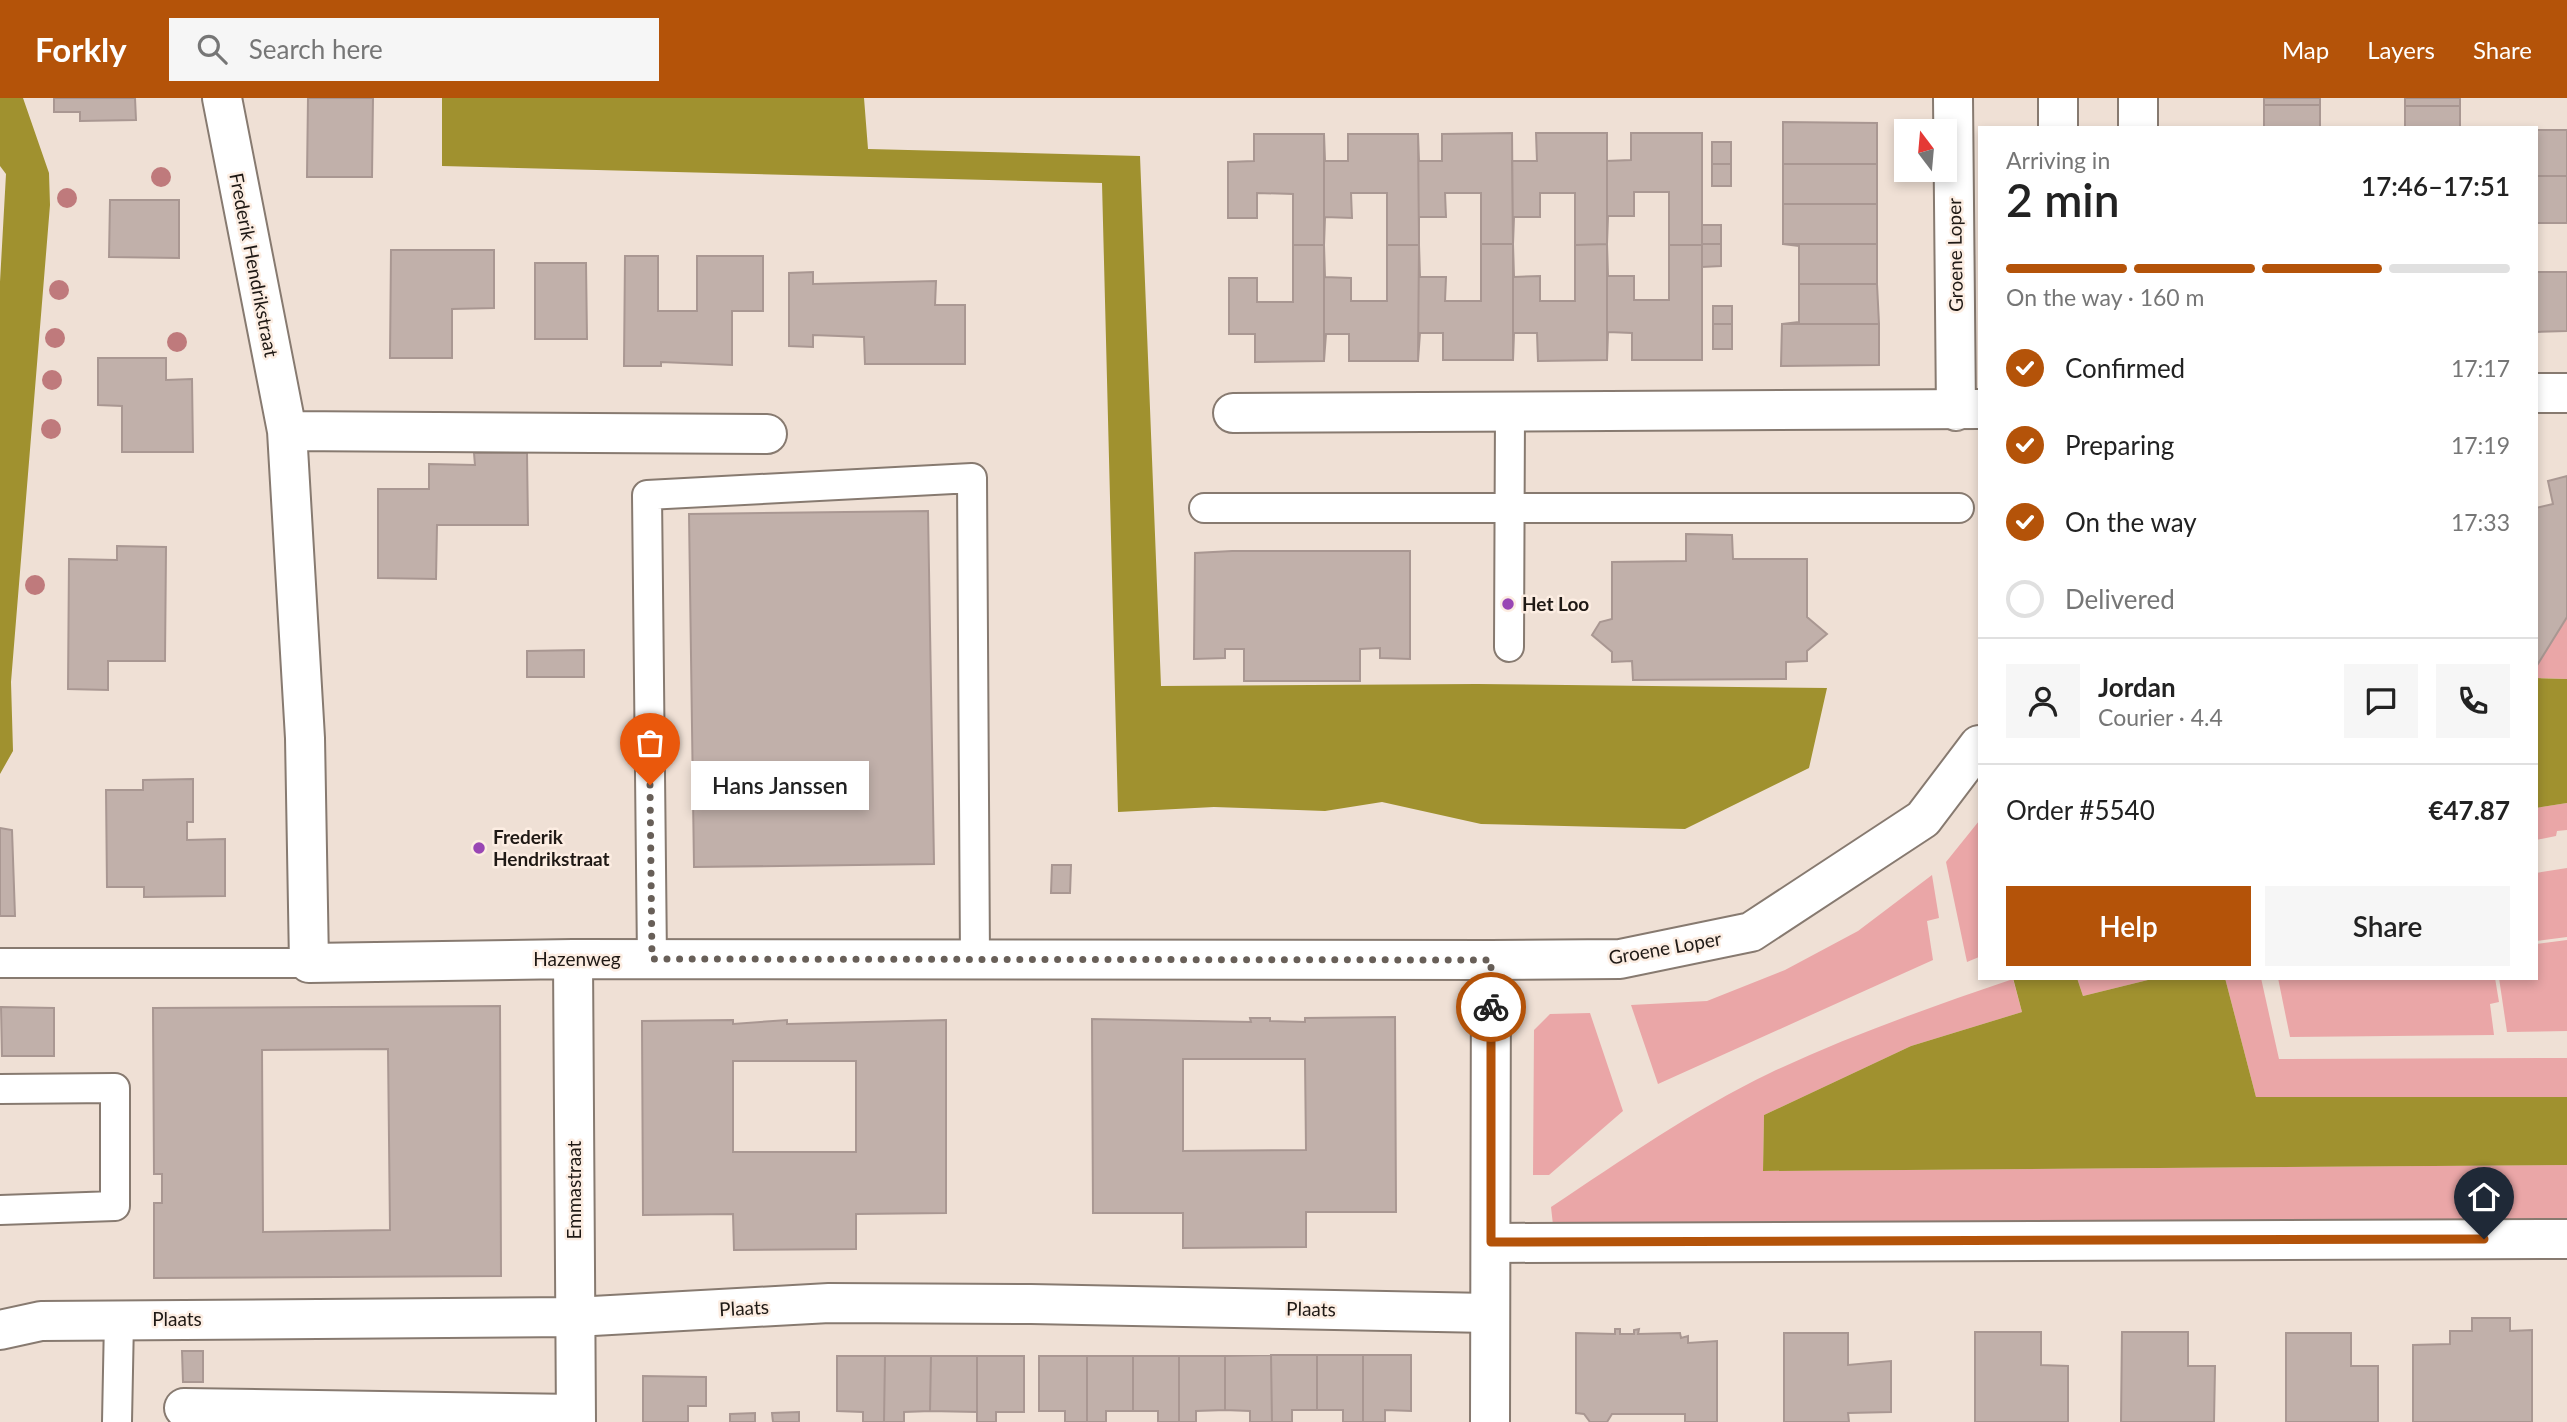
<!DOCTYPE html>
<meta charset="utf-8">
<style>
:root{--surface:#fff;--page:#f6f6f6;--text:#222;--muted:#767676;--line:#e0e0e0;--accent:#b45309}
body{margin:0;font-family:Lato,sans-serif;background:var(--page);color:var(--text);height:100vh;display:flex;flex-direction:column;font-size:26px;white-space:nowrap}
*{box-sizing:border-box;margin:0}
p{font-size:23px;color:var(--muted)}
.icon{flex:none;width:38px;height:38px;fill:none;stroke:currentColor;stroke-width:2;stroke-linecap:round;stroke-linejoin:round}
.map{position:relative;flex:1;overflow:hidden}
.drawer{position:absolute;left:1978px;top:28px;width:560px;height:854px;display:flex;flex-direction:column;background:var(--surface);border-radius:0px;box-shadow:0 4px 10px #0003}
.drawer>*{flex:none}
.needle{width:46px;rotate:344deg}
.buttons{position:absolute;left:1894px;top:21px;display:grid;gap:14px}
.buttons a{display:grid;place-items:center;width:63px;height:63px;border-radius:0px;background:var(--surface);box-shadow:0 4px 10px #0003;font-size:35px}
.pin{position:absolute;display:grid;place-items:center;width:60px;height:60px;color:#fff;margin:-72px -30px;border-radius:50% 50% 50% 0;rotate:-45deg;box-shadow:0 0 7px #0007}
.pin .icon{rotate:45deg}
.courier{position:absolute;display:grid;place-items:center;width:70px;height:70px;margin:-35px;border:5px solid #b45309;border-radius:50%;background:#fff;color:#222;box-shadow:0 2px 9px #0007}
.bubble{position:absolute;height:49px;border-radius:0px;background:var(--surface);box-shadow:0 4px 10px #0003;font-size:23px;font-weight:600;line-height:49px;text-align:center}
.head em{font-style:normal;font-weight:600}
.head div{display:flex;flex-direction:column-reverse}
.head{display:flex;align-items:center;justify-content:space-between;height:119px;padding:0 28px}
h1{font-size:46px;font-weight:600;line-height:52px}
.bar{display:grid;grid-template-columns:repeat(4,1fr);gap:10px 7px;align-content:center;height:84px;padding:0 28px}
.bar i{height:9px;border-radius:5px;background:var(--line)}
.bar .on{background:var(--accent)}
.bar p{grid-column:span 4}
.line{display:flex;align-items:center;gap:18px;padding:0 28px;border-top:2px solid var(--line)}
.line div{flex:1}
.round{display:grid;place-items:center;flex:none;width:74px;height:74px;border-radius:0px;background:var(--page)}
ol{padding:0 28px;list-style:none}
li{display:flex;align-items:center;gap:21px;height:77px}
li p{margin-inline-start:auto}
li .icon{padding:7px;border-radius:50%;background:var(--accent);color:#fff;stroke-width:4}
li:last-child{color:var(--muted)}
li i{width:38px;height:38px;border:4px solid var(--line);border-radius:50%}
.action{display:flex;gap:14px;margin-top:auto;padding:14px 28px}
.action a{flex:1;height:80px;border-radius:0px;background:var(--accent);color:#fff;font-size:28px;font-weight:600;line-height:80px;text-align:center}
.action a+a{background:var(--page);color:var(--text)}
header{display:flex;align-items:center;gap:42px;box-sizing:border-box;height:98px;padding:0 35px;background:var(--accent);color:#fff}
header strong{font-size:33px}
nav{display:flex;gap:38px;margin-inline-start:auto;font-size:24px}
.search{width:490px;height:63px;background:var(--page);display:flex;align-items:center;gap:18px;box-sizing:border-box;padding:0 24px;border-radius:0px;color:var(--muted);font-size:26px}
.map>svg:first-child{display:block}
</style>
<header>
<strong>Forkly</strong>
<div class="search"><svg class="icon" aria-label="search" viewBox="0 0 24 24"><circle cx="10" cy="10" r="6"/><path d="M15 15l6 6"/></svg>Search here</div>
<nav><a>Map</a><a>Layers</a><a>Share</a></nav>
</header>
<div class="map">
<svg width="2567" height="1324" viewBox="0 0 2567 1324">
<rect width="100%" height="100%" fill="#efe0d5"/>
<path fill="#eaa6a7" d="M2567 519V581L2538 580 2536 569Z
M2567 705V732L2557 733 2556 738 2536 742V710Z
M1979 723V859L1967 864 1946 764Z
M2567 770V839L2536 843V775Z
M1932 777 1939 820 1927 823 1933 862 1658 986 1631 907 1707 903 1785 872 1858 833Z
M2567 842V933L2507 934 2499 880H2536V846Z
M2077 880H2156L2083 898Z
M2225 880H2261L2279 961 2567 960V999H2256Z
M2278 880H2495L2499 904 2490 906 2494 937 2290 939Z
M2013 881 2022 914 1911 948 1764 1017 1763 1073 2567 1067V1122L1553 1127 1551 1109C1622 1062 1693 1012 1770 975 1848 938 1931 909 2013 881Z
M1590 915 1623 1013 1549 1077H1533L1534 932 1550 916Z"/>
<path fill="#a0912f" d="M0 0H23L49 75 50 107 11 584 13 653 0 676V184L6 76 0 68Z
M442 0H864L868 51 1140 58 1161 588 1477 586 1827 590 1809 670 1685 731 1481 726 1382 704 1325 713 1214 709 1118 714 1102 85 442 68Z
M2536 580 2567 581V705L2536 710Z
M2013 880H2077L2083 898 2156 880H2225L2256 999H2567V1067L1763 1073 1764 1017 1911 948 2022 914Z"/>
<path fill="#c1b0aa" stroke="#a99792" stroke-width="2" fill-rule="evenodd" d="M54 0H135L136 22 80 23V14H54Z
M308 0H373L372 79H307Z
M2264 0H2320V7H2264Z
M2405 0H2460V8H2405Z
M2264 7H2320V30H2264Z
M2405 8H2460V30H2405Z
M1783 24 1877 25V66H1783Z
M2536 32H2567V78H2536Z
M1512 35 1513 146H1481V95H1445L1446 119H1419V147L1418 36 1419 63H1442V36Z
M1536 35H1607V146L1575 147V95H1540V119H1514L1513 146 1512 63H1537Z
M1631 35H1702V147H1669V94H1634V118H1608L1607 146V63L1631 62Z
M1254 36H1324V147H1293V96L1257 95V120H1228V64L1254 63Z
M1324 36 1325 63H1348V36H1418L1419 147H1387V95H1351L1352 120 1325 119 1324 147Z
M1712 44H1731V66H1712Z
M1712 66H1731V88H1712Z
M1783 66H1877V106H1783Z
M2536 78H2567V125H2536Z
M110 102H179V160L109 159Z
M1783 106H1877V146H1783Z
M1702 127H1721V146H1702Z
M1481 146H1513V262H1443V235H1420L1418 263 1419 147 1420 179H1446L1445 203H1481Z
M1513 146 1514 179 1540 178V203H1575V147L1607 146V262L1538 263 1537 235H1514L1513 262Z
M1607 146 1608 178H1634V202H1669V147H1702V262H1632V235L1608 234 1607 262Z
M1702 146H1721V168L1702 169Z
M1783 146H1877V186H1799V148Z
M1293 147H1324V263L1255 264V236H1229V180H1257V204H1293Z
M1324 147 1325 179 1351 180V203H1387V147H1419L1418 263H1349V236H1326L1324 263Z
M391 152H494V210L452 211V260H390Z
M625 158H658V213H697V158H763V213H732V267L661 264V268H624Z
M535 165H586L587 241H535Z
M813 174V186L936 183 935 207H965V266H865L864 239 813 237V249L789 248V175Z
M2536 174H2567V233L2536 234Z
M1799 186H1877L1879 226H1782L1799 224Z
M1713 208H1732V226H1713Z
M1713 226H1732V251H1713Z
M1782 226H1879V267L1781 268Z
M98 260H166V282L192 281 193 354H122V308L98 307Z
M474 355H527L528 427H437L436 481 378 480V391H429V366L475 367Z
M2567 378V519L2536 569V410L2553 406 2548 383Z
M928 413 934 766 694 769 689 416Z
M1686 436 1732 437 1733 461H1807V519L1827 536 1807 553V563L1786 564V581L1633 582 1632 563 1612 564V554L1592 537 1600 524 1612 521V464L1686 463Z
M117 448 166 449 165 563H108V592L68 591 69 461 117 462Z
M1232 453H1410V561L1380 560V550L1360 551V583H1244V551H1225V560L1194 561 1195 455Z
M584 552V579H527V553Z
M193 681V724H187V742L225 741V798L144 799V789H107L106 692H143V682Z
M0 730 12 732 15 818H0Z
M1052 767H1071L1070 795H1051Z
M500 908 501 1178 154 1180V1105H162V1076H154L153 910ZM388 951 390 1132 263 1134 262 952Z
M1 909 54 910V958H2Z
M1395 919 1396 1114H1306V1149L1183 1150V1115H1093L1092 921 1251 924 1250 920H1270V923L1305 924V920ZM1183 961H1305L1306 1052 1183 1053Z
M733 922V926L787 922V926L946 922V1115L856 1116V1151L734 1152 733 1116 643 1117 642 923ZM733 963H856V1054H733Z
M2472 1220H2510V1233L2532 1232V1324H2413V1247L2450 1246V1233H2472Z
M1615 1231H1620V1236H1634V1232L1639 1231 1638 1236 1680 1235 1681 1240 1688 1238V1245L1717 1243V1324H1685V1316H1612L1607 1324H1590L1584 1316 1576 1315V1235L1615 1236Z
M1975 1234H2041V1267L2068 1268V1324H1975Z
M2122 1234H2188V1268H2215L2214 1324H2121Z
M1784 1235H1848V1267L1891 1263V1314L1848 1315 1849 1324H1784Z
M2286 1235H2351V1268H2378V1324H2286Z
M182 1253H203V1284H183Z
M1271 1257H1317V1312H1292V1324H1272Z
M1271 1257 1272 1324H1250V1313L1225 1312V1258Z
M1317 1257H1363V1324H1343V1312H1317Z
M1363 1257H1411V1313L1385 1312V1324H1363Z
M837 1258H885L884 1324H863V1314L837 1313Z
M885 1258H931L930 1313 904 1314V1324H884Z
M931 1258H977V1314L930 1313Z
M977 1258H1024V1314H996V1324H977Z
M1039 1258H1087V1324H1065V1313H1039Z
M1087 1258H1133V1313H1106V1324H1087Z
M1133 1258H1179V1324H1158V1313H1133Z
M1179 1258H1225V1312L1196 1313V1324H1179Z
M643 1278 706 1279V1308H688V1324H643Z
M799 1314V1324H773L772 1315Z
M755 1315V1324H730V1316Z"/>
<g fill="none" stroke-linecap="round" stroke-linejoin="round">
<g stroke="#877a70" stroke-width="32">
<path id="lane" d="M1204 410H1959
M1509 549 1510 314
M652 861 647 397 972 380 975 861
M0 865H309
M0 991 115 990V1108L0 1112
M117 1324 119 1222"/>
</g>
<g stroke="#877a70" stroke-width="42">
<path id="street" d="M222 0 287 333 305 640 309 865 573 861 1491 862
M1953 0 1956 313
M2138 30V0
M2536 295H2567
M1233 315 1979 311
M287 333 767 336
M573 861 576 1324
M1491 1145 2567 1141
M0 1232 41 1223 575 1219 829 1205 1031 1206 1489 1215
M184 1310 576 1316"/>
</g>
<g stroke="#877a70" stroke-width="42">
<path id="secondary" d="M2058 0V30
M1490 1324 1491 862 1620 861 1751 834 1923 721 1979 647"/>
</g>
<use href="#lane" stroke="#fff" stroke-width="28"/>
<use href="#street" stroke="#fff" stroke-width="38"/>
<use href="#secondary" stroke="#fff" stroke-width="38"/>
</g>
<g fill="#bf7a7c">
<circle cx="161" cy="79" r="10"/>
<circle cx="67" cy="100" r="10"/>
<circle cx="59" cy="192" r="10"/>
<circle cx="55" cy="240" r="10"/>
<circle cx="177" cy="244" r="10"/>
<circle cx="52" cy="282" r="10"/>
<circle cx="51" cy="331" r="10"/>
<circle cx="35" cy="487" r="10"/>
</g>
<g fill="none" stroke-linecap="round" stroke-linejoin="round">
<path stroke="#685f58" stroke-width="7" stroke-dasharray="0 12.6" d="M650 687 652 861 1491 862V909"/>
<path stroke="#b45309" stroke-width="9" d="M1491 909V1144L2484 1141"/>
</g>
<g fill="#9946b4" stroke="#fcede2" stroke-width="2.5">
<circle cx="1508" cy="506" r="7"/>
<circle cx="479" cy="750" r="7"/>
</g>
<g text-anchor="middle" stroke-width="5" stroke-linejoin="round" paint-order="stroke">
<g font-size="19" fill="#1f1915" stroke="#fcede2">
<text transform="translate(1955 157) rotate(-91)" y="7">Groene Loper</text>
<text transform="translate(254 167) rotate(79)" y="7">Frederik Hendrikstraat</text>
<text transform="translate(1665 850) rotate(-10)" y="7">Groene Loper</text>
<text x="577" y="868">Hazenweg</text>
<text transform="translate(574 1092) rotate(-90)" y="7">Emmastraat</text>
<text transform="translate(744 1210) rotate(-3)" y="7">Plaats</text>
<text transform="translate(1311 1211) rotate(1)" y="7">Plaats</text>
<text x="177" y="1228">Plaats</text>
</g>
<g font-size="19" font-weight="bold" fill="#1f1915" stroke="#fcede2" text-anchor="start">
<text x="1522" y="513">Het Loo</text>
<text x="493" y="746">Frederik<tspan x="493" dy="22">Hendrikstraat</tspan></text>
</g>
</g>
</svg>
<div class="buttons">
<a><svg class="needle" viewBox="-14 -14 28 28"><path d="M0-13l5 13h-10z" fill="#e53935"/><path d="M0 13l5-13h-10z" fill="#767676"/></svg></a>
</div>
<div class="pin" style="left:650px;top:687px;background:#ea580c"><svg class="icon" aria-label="bag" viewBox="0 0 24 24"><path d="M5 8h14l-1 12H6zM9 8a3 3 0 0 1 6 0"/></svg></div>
<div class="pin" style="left:2484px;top:1141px;background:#1f2937"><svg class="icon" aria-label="home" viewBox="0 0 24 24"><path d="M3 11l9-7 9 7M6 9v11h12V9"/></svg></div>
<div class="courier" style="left:1491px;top:909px"><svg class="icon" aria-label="bike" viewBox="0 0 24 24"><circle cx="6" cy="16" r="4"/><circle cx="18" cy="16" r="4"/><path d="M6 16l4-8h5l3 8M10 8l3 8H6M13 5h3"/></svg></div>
<div class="bubble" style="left:691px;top:663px;width:178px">Hans Janssen</div>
<section class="drawer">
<div class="head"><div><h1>2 min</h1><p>Arriving in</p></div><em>17:46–17:51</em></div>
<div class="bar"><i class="on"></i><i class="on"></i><i class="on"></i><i></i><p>On the way · 160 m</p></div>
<ol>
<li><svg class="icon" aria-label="check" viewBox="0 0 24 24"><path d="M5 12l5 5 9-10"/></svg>Confirmed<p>17:17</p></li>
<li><svg class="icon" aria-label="check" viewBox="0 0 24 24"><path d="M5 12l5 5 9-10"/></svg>Preparing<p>17:19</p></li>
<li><svg class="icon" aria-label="check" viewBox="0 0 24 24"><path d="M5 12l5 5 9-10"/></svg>On the way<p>17:33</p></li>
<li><i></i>Delivered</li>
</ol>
<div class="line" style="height:126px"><a class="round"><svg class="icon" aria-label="person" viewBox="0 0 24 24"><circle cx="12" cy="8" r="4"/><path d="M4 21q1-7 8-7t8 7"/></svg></a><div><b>Jordan</b><p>Courier · 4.4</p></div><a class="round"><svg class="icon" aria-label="chat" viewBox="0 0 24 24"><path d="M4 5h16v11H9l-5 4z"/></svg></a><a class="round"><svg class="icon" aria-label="phone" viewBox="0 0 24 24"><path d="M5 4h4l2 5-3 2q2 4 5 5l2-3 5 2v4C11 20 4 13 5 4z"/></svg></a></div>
<div class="line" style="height:91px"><div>Order #5540</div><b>€47.87</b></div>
<div class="action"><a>Help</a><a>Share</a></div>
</section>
</div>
